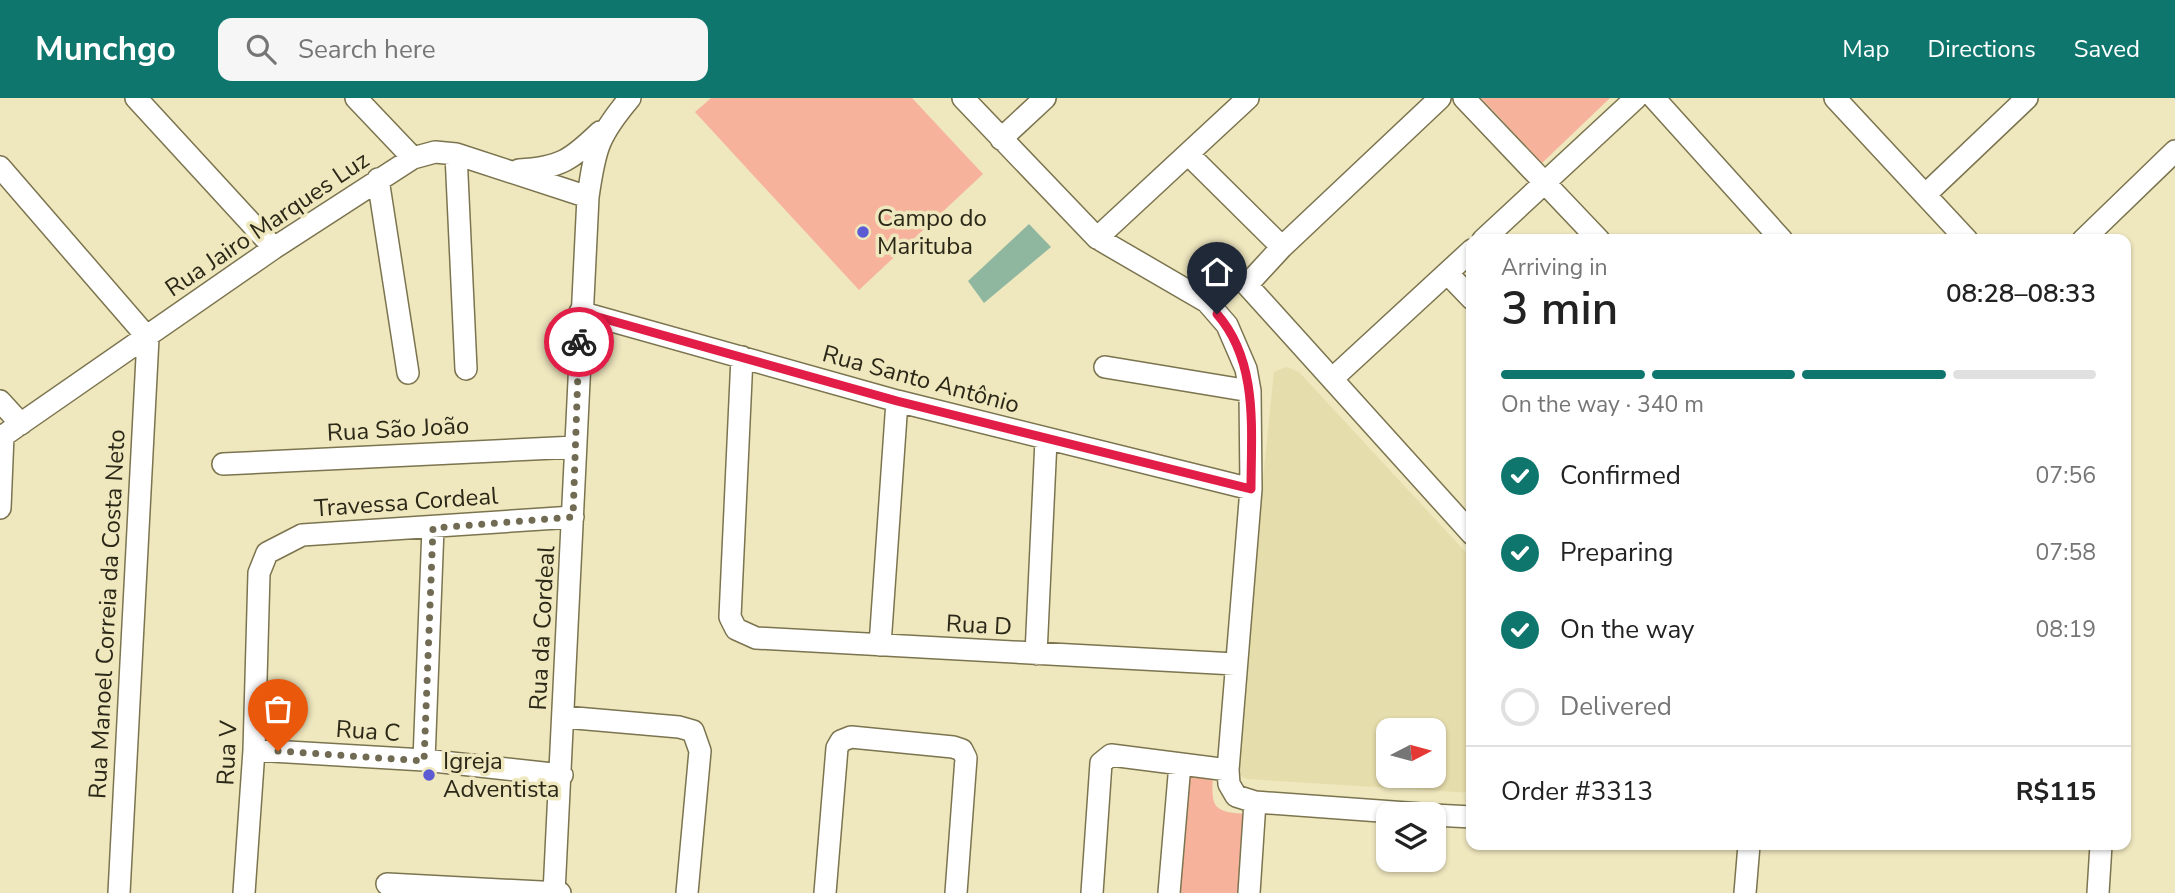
<!DOCTYPE html>
<meta charset="utf-8">
<style>
:root{--surface:#fff;--page:#f6f6f6;--text:#222;--muted:#767676;--line:#e0e0e0;--accent:#0f766e}
body{margin:0;font-family:"Nunito Sans",sans-serif;background:var(--page);color:var(--text);height:100vh;display:flex;flex-direction:column;font-size:26px;white-space:nowrap}
*{box-sizing:border-box;margin:0}
p{font-size:23px;color:var(--muted)}
.icon{flex:none;width:38px;height:38px;fill:none;stroke:currentColor;stroke-width:2;stroke-linecap:round;stroke-linejoin:round}
.map{position:relative;flex:1;overflow:hidden}
.drawer{position:absolute;left:1466px;top:136px;width:665px;height:616px;display:flex;flex-direction:column;background:var(--surface);border-radius:14px;box-shadow:0 2px 5px #0004}
.drawer>*{flex:none}
.needle{width:46px;rotate:84deg}
.tools{position:absolute;left:1376px;top:620px;display:grid;gap:14px}
.tools a{display:grid;place-items:center;width:70px;height:70px;border-radius:14px;background:var(--surface);box-shadow:0 2px 5px #0004;font-size:35px}
.pin{position:absolute;display:grid;place-items:center;width:60px;height:60px;color:#fff;margin:-72px -30px;border-radius:50% 50% 50% 0;rotate:-45deg;box-shadow:0 0 7px #0007}
.pin .icon{rotate:45deg}
.courier{position:absolute;display:grid;place-items:center;width:70px;height:70px;margin:-35px;border:5px solid #e11d48;border-radius:50%;background:#fff;color:#222;box-shadow:0 2px 9px #0007}
.headline em{font-style:normal;font-weight:600}
.headline div{display:flex;flex-direction:column-reverse}
.headline{display:flex;align-items:center;justify-content:space-between;height:119px;padding:0 35px}
h1{font-size:46px;font-weight:600;line-height:52px}
.bar{display:grid;grid-template-columns:repeat(4,1fr);gap:10px 7px;align-content:center;height:84px;padding:0 35px}
.bar i{height:9px;border-radius:5px;background:var(--line)}
.bar .on{background:var(--accent)}
.bar p{grid-column:span 4}
.line{display:flex;align-items:center;gap:18px;padding:0 35px;border-top:2px solid var(--line)}
.line div{flex:1}
ol{padding:0 35px;list-style:none}
li{display:flex;align-items:center;gap:21px;height:77px}
li p{margin-inline-start:auto}
li .icon{padding:7px;border-radius:50%;background:var(--accent);color:#fff;stroke-width:4}
li:last-child{color:var(--muted)}
li i{width:38px;height:38px;border:4px solid var(--line);border-radius:50%}
header{display:flex;align-items:center;gap:42px;box-sizing:border-box;height:98px;padding:0 35px;background:var(--accent);color:#fff}
header strong{font-size:33px}
nav{display:flex;gap:38px;margin-inline-start:auto;font-size:24px}
.search{width:490px;height:63px;background:var(--page);display:flex;align-items:center;gap:18px;box-sizing:border-box;padding:0 24px;border-radius:14px;color:var(--muted);font-size:26px}
.map>svg:first-child{display:block}
</style>
<header>
<strong>Munchgo</strong>
<div class="search"><svg class="icon" aria-label="search" viewBox="0 0 24 24"><circle cx="10" cy="10" r="6"/><path d="M15 15l6 6"/></svg>Search here</div>
<nav><a>Map</a><a>Directions</a><a>Saved</a></nav>
</header>
<div class="map">
<svg width="2175" height="795" viewBox="0 0 2175 795">
<rect width="100%" height="100%" fill="#efe7be"/>
<path fill="#e6ddac" fill-rule="evenodd" d="M1287 269 1299 274 1472 461V695L1247 681 1239 677 1235 653 1274 274ZM1388 632H1433V677H1388Z"/>
<path fill="#f7b29c" d="M711 0H912L983 76 859 192 695 14Z
M1481 0H1610L1542 65Z
M1189 675 1213 677C1211 710 1213 714 1246 716L1241 795H1180Z"/>
<path fill="#8fb7a0" d="M1029 126 1051 149 984 205 968 183Z"/>
<g fill="none" stroke-linecap="round" stroke-linejoin="round">
<g stroke="#7b744f" stroke-width="24">
<path id="minor" d="M136 0 274 150
M356 0 413 60
M963 0 1097 140 1207 204 1227 227 1246 271 1250 293 1251 391 1228 672 1229 686 1236 698 1255 704 1421 716
M1440 0 1282 149 1247 187 1472 436
M1464 0 1599 142
M1654 0 1782 142
M1835 0 1967 142
M1001 41 1045 0
M456 56 466 271
M1188 56 1282 149
M0 69 148 240 119 795
M519 72C560 70 571 62 600 34
M378 81 408 275
M1925 97 2027 0
M1097 140 1248 0
M1483 142 1636 0
M2083 142 2175 53
M1447 175 1472 201
M580 214 897 303 1251 391
M742 259 730 519 736 531 756 540 1235 566
M1105 269 1250 293
M1332 281 1472 152
M0 303 21 326
M0 340 274 150 413 60 435 54 456 56 588 99
M223 366 575 349
M0 410 3 337
M880 547 897 303
M1036 556 1046 342
M564 619 679 629 693 633 700 653 687 795
M254 652 424 662 562 677
M424 662 433 430
M1433 717 1472 719
M387 786 560 795
M244 795 254 652 259 475 267 455 302 437 573 419
M554 795 588 99C595 50 598 38 630 0
M825 795 837 650 841 643 851 639 953 649 962 652 966 660 956 795
M1092 795 1101 665 1111 657 1228 672
M1169 795 1180 666
M1249 795 1255 704
M1745 795 1749 747
M2098 795 2101 747"/>
</g>
<use href="#minor" stroke="#fff" stroke-width="21"/>
</g>
<g fill="none" stroke-linecap="round" stroke-linejoin="round">
<path stroke="#706b52" stroke-width="7" stroke-dasharray="0 12.6" d="M278 653 424 663 433 430 573 419 579 244"/>
<path stroke="#e11d48" stroke-width="9" d="M579 244 580 214 897 303 1251 391C1251 332 1259 264 1217 216"/>
</g>
<g fill="#5c5bd3" stroke="#efe7be" stroke-width="2.5">
<circle cx="863" cy="134" r="7"/>
<circle cx="429" cy="677" r="7"/>
</g>
<g text-anchor="middle" stroke-width="7" stroke-linejoin="round" paint-order="stroke">
<g font-size="24" fill="#2b2818" stroke="#efe7be" text-anchor="start">
<text x="877" y="128">Campo do<tspan x="877" dy="28">Marituba</tspan></text>
<text x="443" y="671">Igreja<tspan x="443" dy="28">Adventista</tspan></text>
</g>
<g font-size="24" fill="#2b2818" stroke="#efe7be">
<text transform="translate(267 126) rotate(-34)" y="8">Rua Jairo Marques Luz</text>
<text transform="translate(921 281) rotate(15)" y="8">Rua Santo Antônio</text>
<text transform="translate(398 331) rotate(-3)" y="8">Rua São João</text>
<text transform="translate(406 404) rotate(-4)" y="8">Travessa Cordeal</text>
<text transform="translate(107 516) rotate(-87)" y="8">Rua Manoel Correia da Costa Neto</text>
<text transform="translate(979 527) rotate(3)" y="8">Rua D</text>
<text transform="translate(542 530) rotate(-87)" y="8">Rua da Cordeal</text>
<text transform="translate(368 633) rotate(4)" y="8">Rua C</text>
<text transform="translate(227 655) rotate(-87)" y="8">Rua V</text>
</g>
</g>
</svg>
<div class="tools">
<a><svg class="needle" viewBox="-14 -14 28 28"><path d="M0-13l5 13h-10z" fill="#e53935"/><path d="M0 13l5-13h-10z" fill="#767676"/></svg></a>
<a><svg class="icon" aria-label="layers" viewBox="0 0 24 24"><path d="M12 4l9 5-9 5-9-5zM3 14l9 5 9-5"/></svg></a>
</div>
<div class="pin" style="left:278px;top:653px;background:#ea580c"><svg class="icon" aria-label="bag" viewBox="0 0 24 24"><path d="M5 8h14l-1 12H6zM9 8a3 3 0 0 1 6 0"/></svg></div>
<div class="pin" style="left:1217px;top:216px;background:#1f2937"><svg class="icon" aria-label="home" viewBox="0 0 24 24"><path d="M3 11l9-7 9 7M6 9v11h12V9"/></svg></div>
<div class="courier" style="left:579px;top:244px"><svg class="icon" aria-label="bike" viewBox="0 0 24 24"><circle cx="6" cy="16" r="4"/><circle cx="18" cy="16" r="4"/><path d="M6 16l4-8h5l3 8M10 8l3 8H6M13 5h3"/></svg></div>
<section class="drawer">
<div class="headline"><div><h1>3 min</h1><p>Arriving in</p></div><em>08:28–08:33</em></div>
<div class="bar"><i class="on"></i><i class="on"></i><i class="on"></i><i></i><p>On the way · 340 m</p></div>
<ol>
<li><svg class="icon" aria-label="check" viewBox="0 0 24 24"><path d="M5 12l5 5 9-10"/></svg>Confirmed<p>07:56</p></li>
<li><svg class="icon" aria-label="check" viewBox="0 0 24 24"><path d="M5 12l5 5 9-10"/></svg>Preparing<p>07:58</p></li>
<li><svg class="icon" aria-label="check" viewBox="0 0 24 24"><path d="M5 12l5 5 9-10"/></svg>On the way<p>08:19</p></li>
<li><i></i>Delivered</li>
</ol>
<div class="line" style="height:91px"><div>Order #3313</div><b>R$115</b></div>
</section>
</div>
